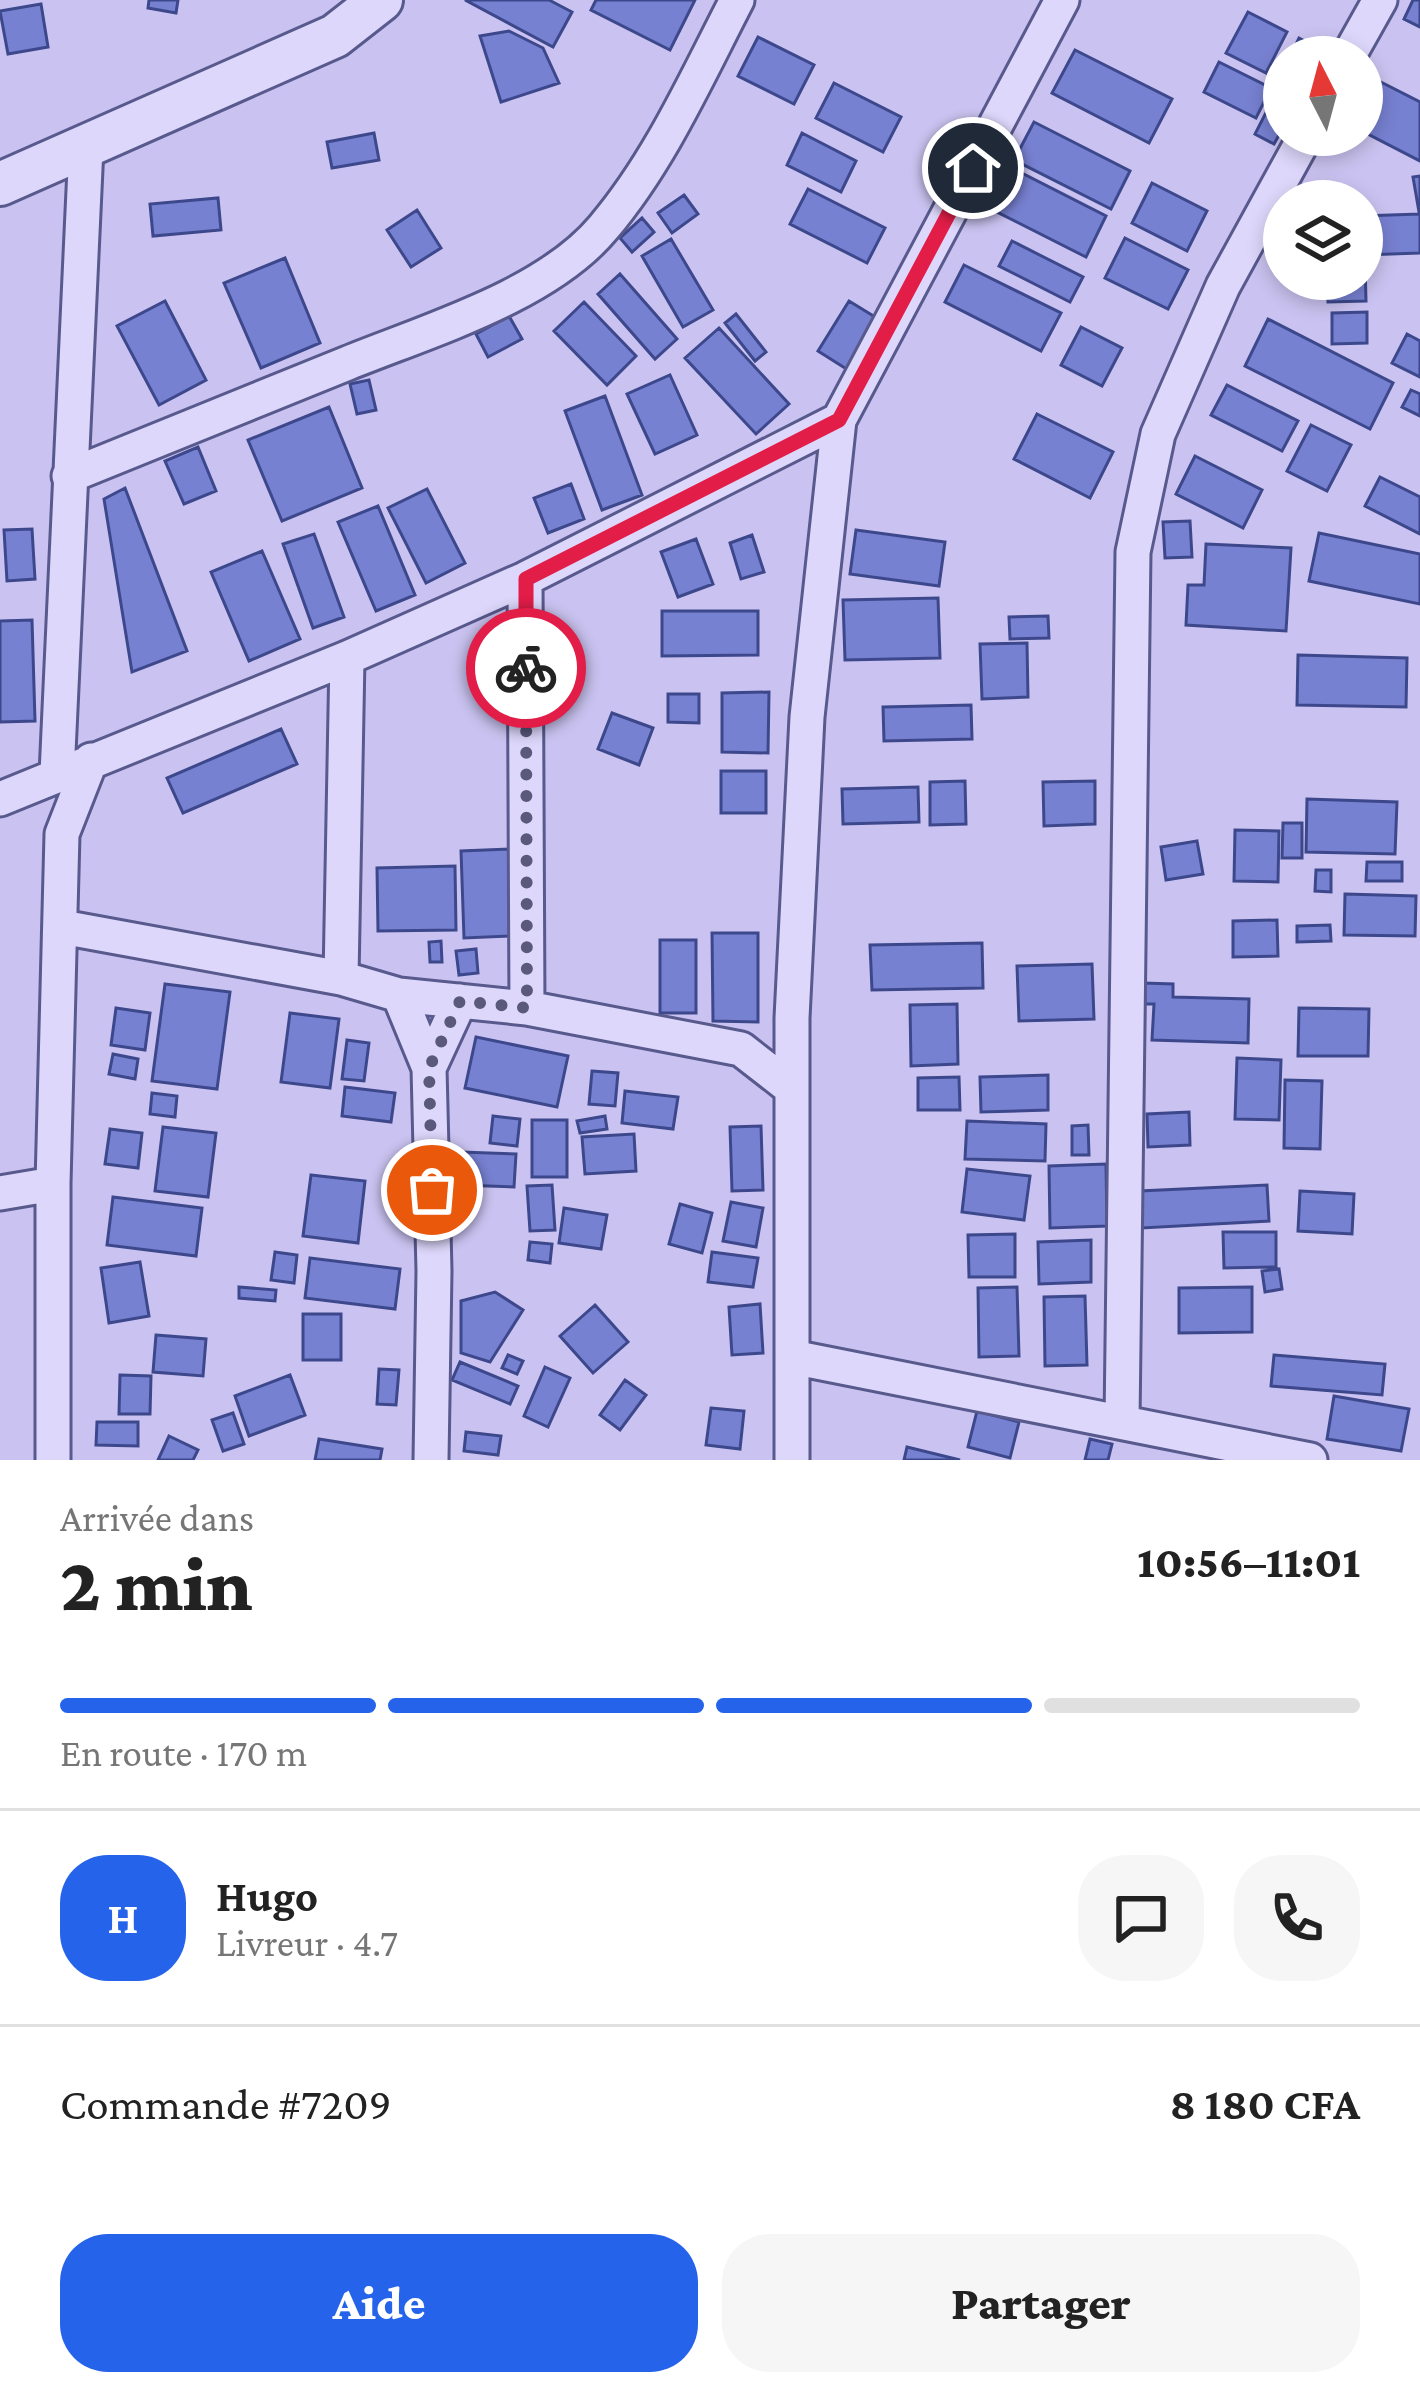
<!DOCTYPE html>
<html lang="fr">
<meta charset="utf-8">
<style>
:root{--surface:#fff;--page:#f6f6f6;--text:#222;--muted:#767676;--line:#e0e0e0;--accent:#2563eb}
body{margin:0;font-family:"Crimson Pro",serif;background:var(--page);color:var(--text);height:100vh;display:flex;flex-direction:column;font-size:45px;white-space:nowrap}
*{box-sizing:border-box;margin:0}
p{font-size:39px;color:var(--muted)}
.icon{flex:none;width:66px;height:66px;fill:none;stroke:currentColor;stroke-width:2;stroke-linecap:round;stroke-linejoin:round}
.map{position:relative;height:1460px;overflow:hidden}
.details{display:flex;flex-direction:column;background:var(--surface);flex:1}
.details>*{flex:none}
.needle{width:78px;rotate:354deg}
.fabs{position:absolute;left:1263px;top:36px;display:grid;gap:24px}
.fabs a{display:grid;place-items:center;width:120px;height:120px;border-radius:50%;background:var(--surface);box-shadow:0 6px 18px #0003;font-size:60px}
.pin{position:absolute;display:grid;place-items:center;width:102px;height:102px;color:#fff;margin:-51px;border:6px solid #fff;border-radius:50%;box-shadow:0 3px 12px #0007}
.courier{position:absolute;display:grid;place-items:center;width:120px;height:120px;margin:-60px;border:9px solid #e11d48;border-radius:50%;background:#fff;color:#222;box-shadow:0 3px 15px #0007}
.headline em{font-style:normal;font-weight:800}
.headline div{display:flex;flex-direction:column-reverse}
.headline{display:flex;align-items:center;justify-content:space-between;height:204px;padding:0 60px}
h1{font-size:78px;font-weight:800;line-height:90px}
.bar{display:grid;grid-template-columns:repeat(4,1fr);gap:18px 12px;align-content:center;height:144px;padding:0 60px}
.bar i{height:15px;border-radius:9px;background:var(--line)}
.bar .selected{background:var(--accent)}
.bar p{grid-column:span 4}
.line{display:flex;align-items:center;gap:30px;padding:0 60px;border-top:3px solid var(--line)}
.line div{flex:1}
.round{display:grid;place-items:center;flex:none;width:126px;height:126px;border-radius:48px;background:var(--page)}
.cta{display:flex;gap:24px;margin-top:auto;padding:24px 60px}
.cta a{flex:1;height:138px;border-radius:48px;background:var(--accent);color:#fff;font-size:48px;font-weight:800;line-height:138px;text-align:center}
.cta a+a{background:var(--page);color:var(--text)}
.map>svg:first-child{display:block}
</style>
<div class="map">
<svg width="1420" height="1460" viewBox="0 0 1420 1460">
<rect width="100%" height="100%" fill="#cac3f1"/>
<path fill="#7781d1" stroke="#3d488c" stroke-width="3" d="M149 0H178L176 13 148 8Z
M465 0H549L572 12 553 47Z
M596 0H695L670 50 591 10Z
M1413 0H1420V27L1404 19Z
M41 4 48 47 8 54 0 11Z
M1248 12 1287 32 1266 73 1226 53Z
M509 31 543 48 559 83 501 102 480 36Z
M758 37 814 65 794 104 738 76Z
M1299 38 1322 50 1319 57H1290Z
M1075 50 1172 99 1149 143 1052 93Z
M1219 62 1271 88 1256 118 1204 92Z
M1373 78 1420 102V161L1362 131V100Z
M834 83 901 117 883 152 816 118Z
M1277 91 1284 95V126L1274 144 1255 134Z
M1034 122 1130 171 1111 209 1014 160Z
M374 133 379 160 332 168 327 142Z
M802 133 856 161 841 192 787 165Z
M1016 170 1106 216 1086 257 995 211Z
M1420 176V212H1419L1413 177Z
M1152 183 1207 211 1187 251 1132 223Z
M808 189 885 228 867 263 790 224Z
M684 195 698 214 672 233 658 213Z
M218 198 221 230 153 236 150 204Z
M417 210 441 248 411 267 387 230Z
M1420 214V253L1364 255 1362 216Z
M642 218 654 232 632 252 620 238Z
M1125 238 1188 270 1168 309 1105 278Z
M671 239 713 310 683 327 642 256Z
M1012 241 1083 277 1070 302 999 266Z
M285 258 320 343 261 368 224 283Z
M1362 262H1365L1366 301 1328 302 1327 279H1362Z
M964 265 1061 313 1041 351 945 302Z
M620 274 677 339 655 359 598 294Z
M165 301 206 380 159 405 117 326Z
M849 301 880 320 848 370 818 351Z
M584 302 636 356 607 385 554 331Z
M1367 312V343L1332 344V313Z
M736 314 766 352 755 361 725 323Z
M509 316 522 339 488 357 476 334Z
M1268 319 1393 383 1370 429 1245 366Z
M1081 327 1122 348 1102 386 1061 365Z
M719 328 789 404 756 434 685 358Z
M1407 334 1420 341V377L1392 363Z
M670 375 697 435 655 454 627 394Z
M369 380 376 410 357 414 350 384Z
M1227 385 1298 421 1282 451 1211 415Z
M1411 390 1420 394V416L1402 407Z
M605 396 642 495 602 510 565 411Z
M329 407 362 488 282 521 248 440Z
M1037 414 1113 452 1090 498 1014 459Z
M1311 425 1351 445 1327 491 1287 471Z
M198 447 216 491 184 504 165 461Z
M1195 456 1262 490 1243 528 1176 494Z
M1380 477 1420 497V534L1365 506Z
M571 484 584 519 548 533 534 498Z
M125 488 187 651 132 672 104 499Z
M427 489 465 563 426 583 388 508Z
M378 506 415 595 376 611 338 522Z
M1190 521 1192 557 1165 558 1163 522Z
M32 529 35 579 7 581 4 530Z
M856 530 945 542 939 586 850 574Z
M1319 533 1420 554V604L1309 581Z
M314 534 344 617 313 628 283 544Z
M752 535 764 572 741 579 730 543Z
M696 539 713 584 678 597 661 552Z
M1206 544 1291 548 1286 631 1186 625 1188 585H1204Z
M262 551 300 639 249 661 211 572Z
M938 598 940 658 845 660 843 600Z
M662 611H758V655L662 656Z
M1048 616 1049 638 1010 639 1009 617Z
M32 620 35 721 0 722V621Z
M1027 643 1028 697 982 699 980 644Z
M1298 655 1407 658 1406 707 1297 705Z
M769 692 768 753 722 752V693Z
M668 694H699V723L668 722Z
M971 705 972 739 884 741 883 707Z
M612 713 653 728 639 765 598 749Z
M281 729 297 764 183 813 167 778Z
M721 771H766V813H721Z
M965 781 966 824 930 825V782Z
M1095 781V824L1044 826 1043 782Z
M918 787 919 822 843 824 842 789Z
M1307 799 1397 802 1395 854 1306 852Z
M1283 823H1302V858H1282Z
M1235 830 1279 831 1278 882 1234 881Z
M1197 841 1203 874 1166 880 1161 847Z
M509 849 512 936 464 938 461 851Z
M1367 862H1402V881H1366Z
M455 866 456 930 378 931 377 868Z
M1316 870H1331V892L1315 891Z
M1345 894 1416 896 1415 936 1344 935Z
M1277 920 1278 956 1233 957V921Z
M1330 925 1331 941 1297 942V926Z
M712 933H758V1022L713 1021Z
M660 940H696V1013H660Z
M441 941 442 962H430L429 942Z
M982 943 983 988 872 990 870 945Z
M476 949 478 973 459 975 456 951Z
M1092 964 1094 1019 1019 1021 1017 966Z
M1143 983 1173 984V997L1249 999 1248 1043 1152 1040 1154 1004H1143Z
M165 984 230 992 217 1089 152 1081Z
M957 1004 958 1064 911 1066 910 1005Z
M116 1008 150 1013 145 1050 111 1045Z
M1299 1008 1369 1009 1368 1056H1298Z
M290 1013 339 1019 330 1088 281 1082Z
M476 1037 568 1056 557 1107 465 1088Z
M347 1040 369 1043 364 1081 342 1079Z
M113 1054 138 1059 135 1079 109 1074Z
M1237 1058 1281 1060 1279 1120 1235 1119Z
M592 1071 618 1073 615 1106 589 1104Z
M1048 1075V1110L981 1112 980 1077Z
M959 1077 960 1110H918V1078Z
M1285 1080 1322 1081 1320 1149 1284 1148Z
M345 1087 395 1093 391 1122 342 1116Z
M625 1091 678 1097 673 1129 622 1123Z
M152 1093 177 1096 175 1117 150 1114Z
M1189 1112 1190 1145 1148 1147 1147 1114Z
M493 1116 520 1119 517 1146 490 1143Z
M605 1116 607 1129 580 1133 577 1121Z
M532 1120H567V1177H532Z
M967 1121 1046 1124 1045 1161 965 1159Z
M1088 1125 1089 1155H1072V1126Z
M761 1126 763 1190 732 1191 730 1127Z
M163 1127 216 1133 208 1197 155 1191Z
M110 1129 142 1133 138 1168 105 1164Z
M634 1134 636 1171 585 1174 582 1137Z
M461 1152 516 1154 514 1187 460 1185Z
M1106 1164 1107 1226 1050 1228 1049 1166Z
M967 1169 1030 1176 1024 1220 962 1212Z
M311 1175 365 1181 358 1243 303 1236Z
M552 1185 555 1230 530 1231 527 1186Z
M1267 1185 1269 1221 1142 1228 1140 1191Z
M1300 1191 1354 1194 1352 1234 1298 1231Z
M113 1197 202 1208 196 1256 107 1245Z
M731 1202 763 1208 756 1247 723 1241Z
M680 1204 712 1213 702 1253 669 1244Z
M564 1208 607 1215 601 1249 559 1243Z
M1223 1232H1276V1267L1224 1268Z
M1015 1234V1277H969L968 1235Z
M1091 1240V1282L1039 1284 1038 1242Z
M530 1242 552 1244 550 1263 528 1260Z
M275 1252 297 1255 294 1283 271 1280Z
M712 1252 758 1258 753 1287 708 1282Z
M310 1258 400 1269 395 1309 305 1298Z
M140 1262 149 1316 109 1323 101 1268Z
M1279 1269 1282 1289 1265 1292 1262 1271Z
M239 1287 276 1290 275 1301 239 1298Z
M1017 1287 1019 1356 979 1357 978 1288Z
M1252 1287V1332L1179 1333V1288Z
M495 1292 523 1310 490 1362 461 1353V1301Z
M1085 1296 1087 1365 1045 1366 1044 1297Z
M760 1304 763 1353 732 1355 729 1307Z
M595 1305 628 1342 593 1373 560 1336Z
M303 1314H341V1360H303Z
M156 1335 206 1339 203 1376 153 1372Z
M508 1355 523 1361 517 1374 502 1368Z
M1274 1355 1385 1364 1382 1395 1271 1386Z
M460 1362 518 1386 510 1404 452 1380Z
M545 1367 570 1378 548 1427 524 1416Z
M379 1369 399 1370 396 1405 377 1404Z
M120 1375 151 1376 150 1414H119Z
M290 1375 305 1415 249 1436 235 1396Z
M625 1380 646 1395 620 1430 600 1415Z
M1334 1396 1409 1409 1401 1451 1327 1439Z
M711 1408 744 1411 740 1449 706 1445Z
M977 1411 1019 1422 1010 1458 968 1447Z
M233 1413 244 1444 223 1451 212 1420Z
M97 1422H138V1446L96 1445Z
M466 1432 501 1436 498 1455 464 1451Z
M169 1436 198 1450 193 1460H158Z
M319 1439 382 1449 380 1460H315Z
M1090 1439 1112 1444 1108 1460H1085Z
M907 1447 960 1460H904Z"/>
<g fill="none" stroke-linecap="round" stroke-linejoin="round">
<g stroke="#58598c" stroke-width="39">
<path id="minor" d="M1348 57 1380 0
M69 476C162 438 255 401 348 363 429 330 546 296 603 228 660 161 697 77 737 0
M525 579 527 1008
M57 774 86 147
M0 799 347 658 525 579 839 420 1062 0
M62 927 341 978 399 995 527 1008 741 1049 791 1088
M341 978 347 658
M399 995 429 1068 434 1271 431 1460
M429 1068 460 1001
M0 1193 53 1184
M792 1357 1310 1460
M1122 1422 1133 552 1158 434 1223 286 1306 135
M53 1460V1184L62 834 91 760
M792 1460V1018L807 717 839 420"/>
</g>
<g stroke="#58598c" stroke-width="48">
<path id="tertiary" d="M0 184 335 36 381 0"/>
</g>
<use href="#minor" stroke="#ddd7fb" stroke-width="33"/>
<use href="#tertiary" stroke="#ddd7fb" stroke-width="42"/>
</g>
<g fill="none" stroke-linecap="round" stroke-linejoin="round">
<path stroke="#5a587b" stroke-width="12" stroke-dasharray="0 21.6" d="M432 1190 429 1068 460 1001 527 1008 526 668"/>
<path stroke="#e11d48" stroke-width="15" d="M526 668V579L839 420 973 168"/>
</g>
</svg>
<div class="fabs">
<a><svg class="needle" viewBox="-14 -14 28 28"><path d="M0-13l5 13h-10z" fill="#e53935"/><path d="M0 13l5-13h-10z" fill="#767676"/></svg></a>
<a><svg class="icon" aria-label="layers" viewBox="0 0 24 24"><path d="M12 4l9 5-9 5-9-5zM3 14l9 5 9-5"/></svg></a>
</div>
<div class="pin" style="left:432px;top:1190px;background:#ea580c"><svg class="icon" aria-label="bag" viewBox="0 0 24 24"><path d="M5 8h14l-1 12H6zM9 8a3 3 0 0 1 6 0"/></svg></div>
<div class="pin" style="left:973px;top:168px;background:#1f2937"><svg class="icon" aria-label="home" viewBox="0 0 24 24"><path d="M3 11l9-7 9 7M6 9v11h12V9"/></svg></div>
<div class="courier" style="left:526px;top:668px"><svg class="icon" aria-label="bike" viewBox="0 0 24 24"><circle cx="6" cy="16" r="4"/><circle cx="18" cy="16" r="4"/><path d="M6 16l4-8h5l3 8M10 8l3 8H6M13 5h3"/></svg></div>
</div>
<section class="details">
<div class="headline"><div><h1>2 min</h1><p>Arrivée dans</p></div><em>10:56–11:01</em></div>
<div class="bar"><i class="selected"></i><i class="selected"></i><i class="selected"></i><i></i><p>En route · 170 m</p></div>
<div class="line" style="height:216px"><b class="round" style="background:var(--accent);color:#fff">H</b><div><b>Hugo</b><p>Livreur · 4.7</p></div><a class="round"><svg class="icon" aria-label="chat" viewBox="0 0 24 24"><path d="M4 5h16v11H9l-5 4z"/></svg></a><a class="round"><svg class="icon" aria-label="phone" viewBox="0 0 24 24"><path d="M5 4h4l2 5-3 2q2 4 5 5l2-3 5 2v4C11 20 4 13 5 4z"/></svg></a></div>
<div class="line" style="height:156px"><div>Commande #7209</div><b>8 180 CFA</b></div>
<div class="cta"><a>Aide</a><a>Partager</a></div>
</section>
